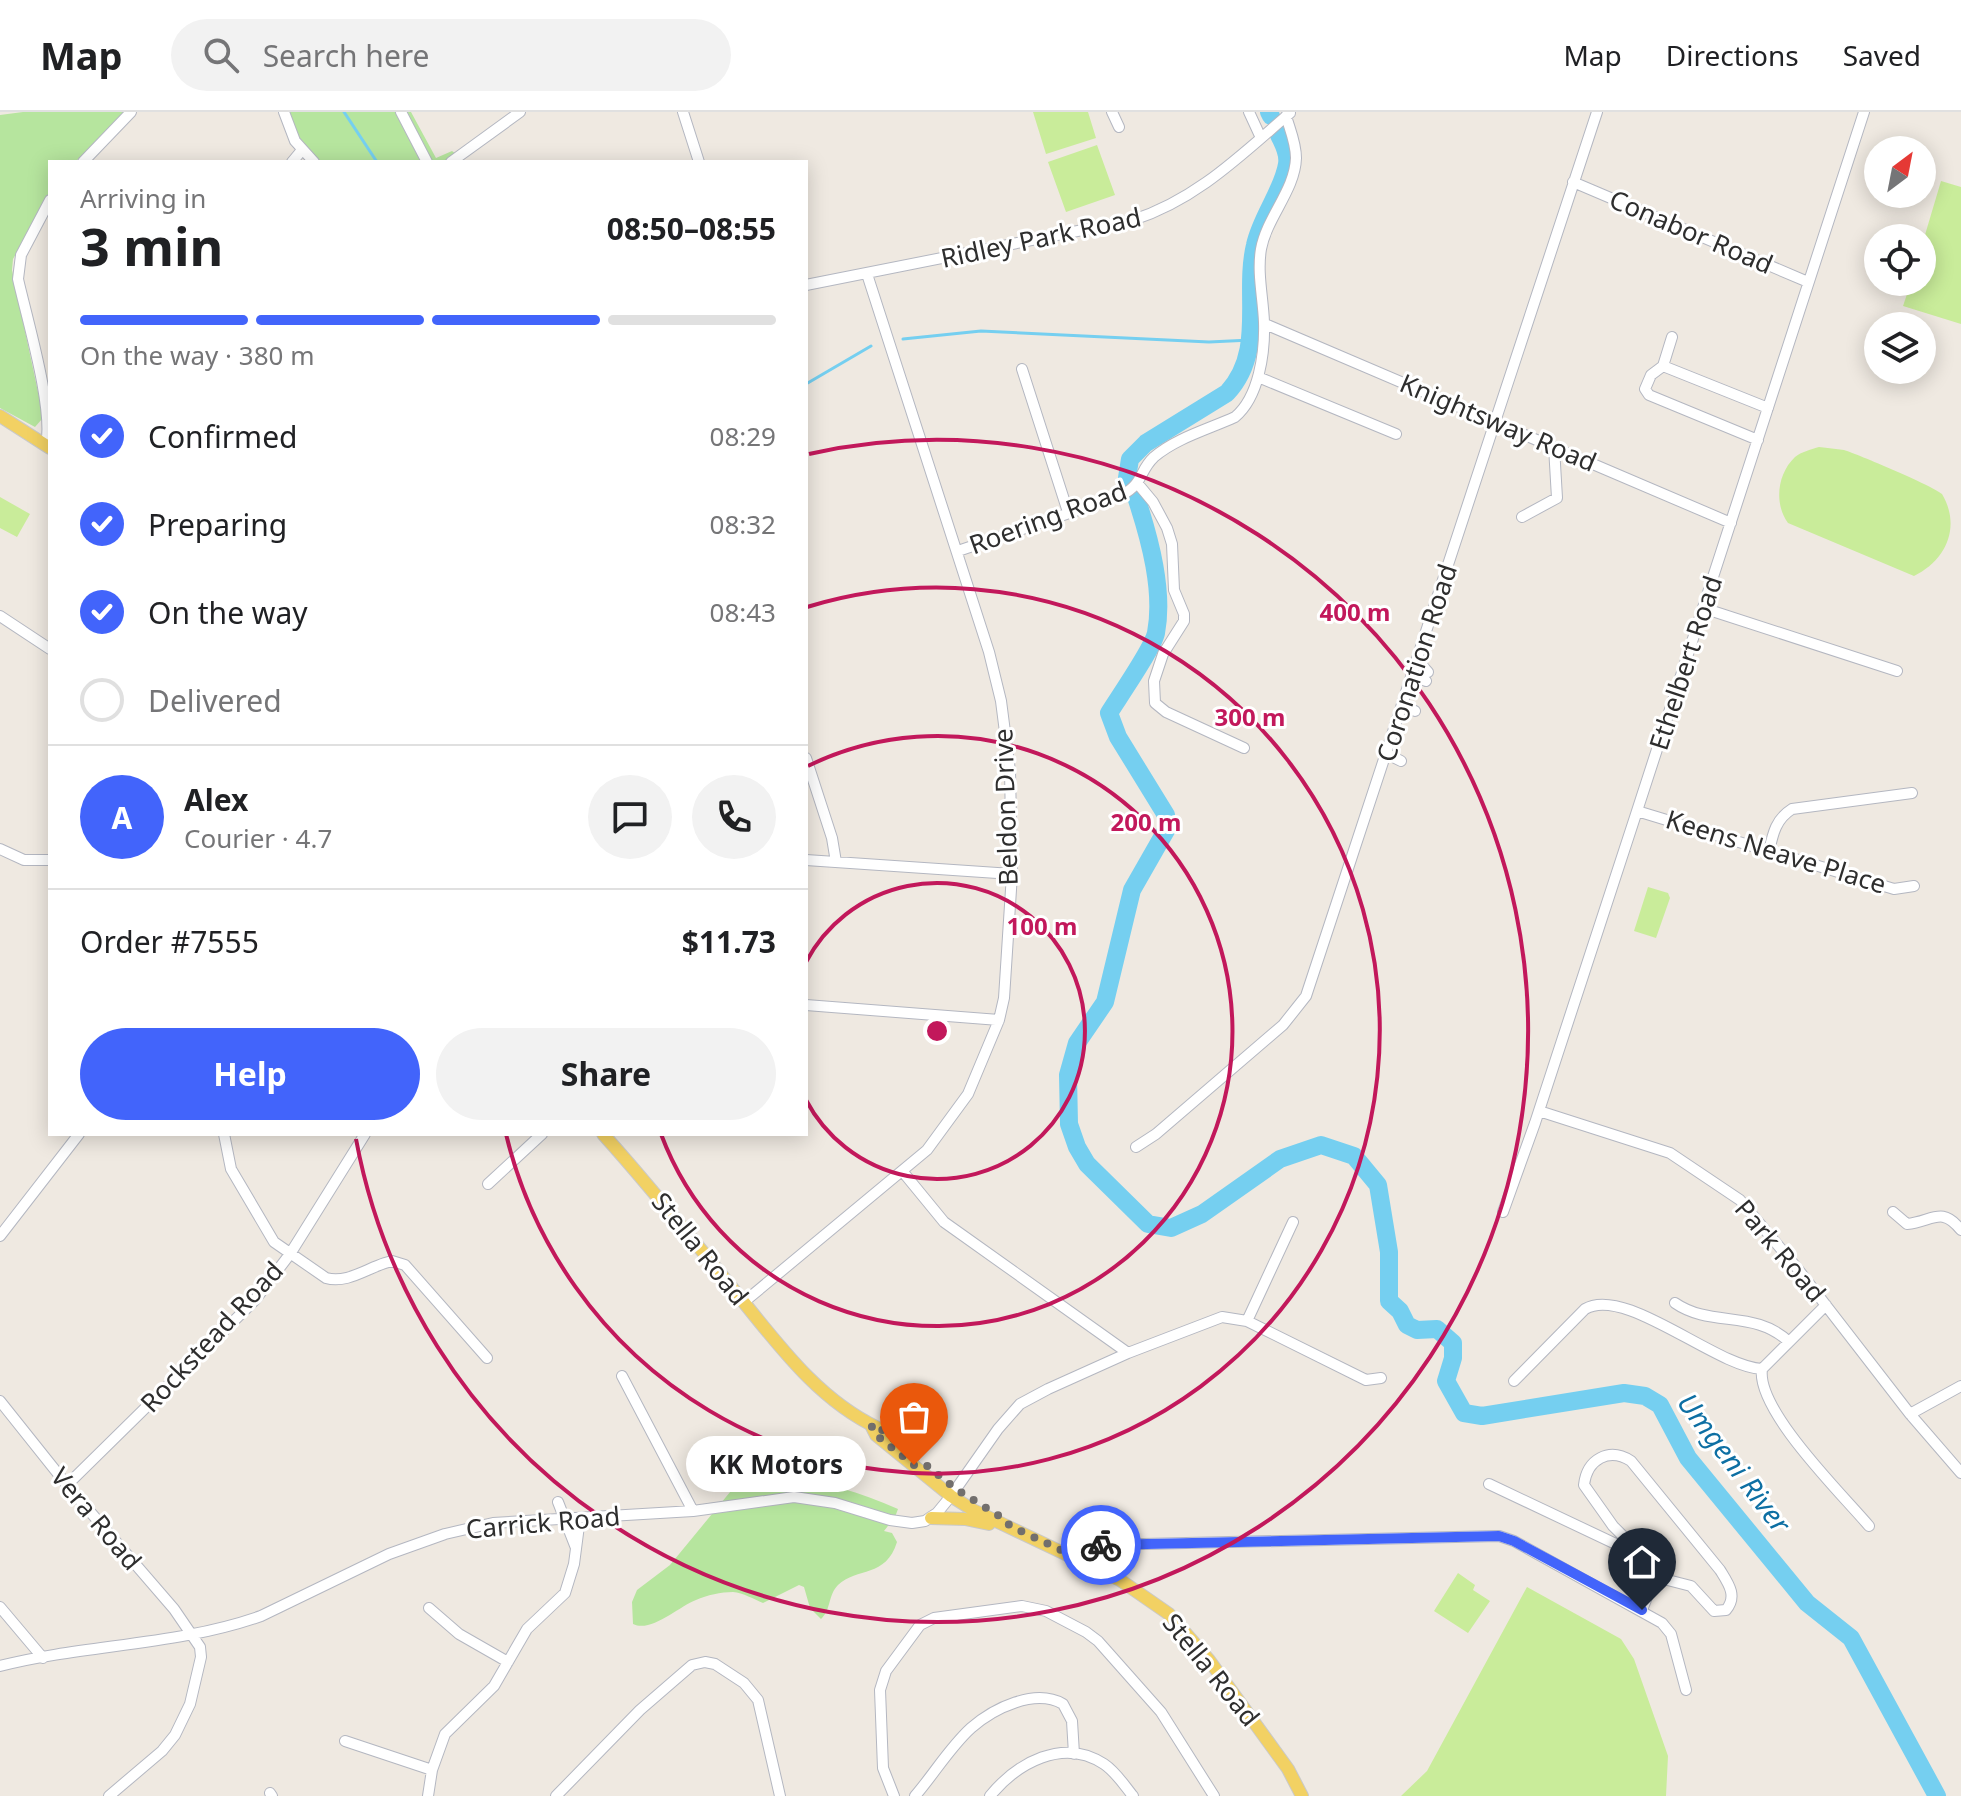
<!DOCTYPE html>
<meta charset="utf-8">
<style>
:root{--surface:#fff;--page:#f2f2f2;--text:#202124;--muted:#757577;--line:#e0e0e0;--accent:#4264fb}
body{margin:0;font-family:"Noto Sans",sans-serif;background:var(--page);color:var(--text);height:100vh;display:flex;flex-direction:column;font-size:30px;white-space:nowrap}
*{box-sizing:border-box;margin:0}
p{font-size:26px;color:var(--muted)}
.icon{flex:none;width:44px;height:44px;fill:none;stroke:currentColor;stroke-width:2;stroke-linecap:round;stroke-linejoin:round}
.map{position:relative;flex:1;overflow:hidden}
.drawer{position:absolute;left:48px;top:48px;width:760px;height:976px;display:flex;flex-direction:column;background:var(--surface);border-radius:0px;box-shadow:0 4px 20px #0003}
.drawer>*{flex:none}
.needle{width:52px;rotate:32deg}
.controls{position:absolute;left:1864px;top:24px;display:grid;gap:16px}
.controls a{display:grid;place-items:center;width:72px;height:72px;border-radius:50%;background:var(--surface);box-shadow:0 4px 20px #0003;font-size:40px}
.pin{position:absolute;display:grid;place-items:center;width:68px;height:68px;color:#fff;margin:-82px -34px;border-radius:50% 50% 50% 0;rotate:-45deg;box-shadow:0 0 8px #0007}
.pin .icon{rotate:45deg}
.courier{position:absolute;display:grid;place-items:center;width:80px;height:80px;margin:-40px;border:6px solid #4264fb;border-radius:50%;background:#fff;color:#222;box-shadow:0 2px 10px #0007}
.bubble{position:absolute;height:56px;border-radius:28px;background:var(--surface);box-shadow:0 4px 20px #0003;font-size:26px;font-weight:700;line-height:56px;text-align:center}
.overview em{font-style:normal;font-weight:700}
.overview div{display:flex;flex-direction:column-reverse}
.overview{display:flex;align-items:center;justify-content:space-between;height:136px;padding:0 32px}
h1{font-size:52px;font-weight:700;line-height:60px}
.bar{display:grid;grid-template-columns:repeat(4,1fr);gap:12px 8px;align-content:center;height:96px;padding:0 32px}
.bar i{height:10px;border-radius:6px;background:var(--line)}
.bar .current{background:var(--accent)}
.bar p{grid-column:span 4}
.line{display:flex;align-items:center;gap:20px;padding:0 32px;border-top:2px solid var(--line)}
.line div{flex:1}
.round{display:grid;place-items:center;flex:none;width:84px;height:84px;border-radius:42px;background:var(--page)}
ol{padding:0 32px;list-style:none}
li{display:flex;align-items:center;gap:24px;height:88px}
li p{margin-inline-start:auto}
li .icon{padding:8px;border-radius:50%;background:var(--accent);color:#fff;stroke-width:4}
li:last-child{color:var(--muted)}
li i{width:44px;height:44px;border:4px solid var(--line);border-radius:50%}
.cta{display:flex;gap:16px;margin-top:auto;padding:16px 32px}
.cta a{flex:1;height:92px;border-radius:48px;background:var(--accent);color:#fff;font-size:32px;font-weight:700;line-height:92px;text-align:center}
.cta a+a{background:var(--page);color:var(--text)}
header{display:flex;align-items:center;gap:48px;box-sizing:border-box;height:112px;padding:0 40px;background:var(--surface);border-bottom:2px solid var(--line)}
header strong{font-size:38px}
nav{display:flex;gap:44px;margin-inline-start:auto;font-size:28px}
.search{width:560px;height:72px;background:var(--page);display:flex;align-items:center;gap:20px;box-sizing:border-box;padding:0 28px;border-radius:44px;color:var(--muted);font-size:30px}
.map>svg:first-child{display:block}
</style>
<header>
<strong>Map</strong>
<div class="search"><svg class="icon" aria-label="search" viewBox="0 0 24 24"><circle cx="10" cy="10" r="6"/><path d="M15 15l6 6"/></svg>Search here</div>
<nav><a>Map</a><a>Directions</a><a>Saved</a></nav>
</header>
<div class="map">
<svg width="1961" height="1684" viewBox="0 0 1961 1684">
<rect width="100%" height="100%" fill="#efe9e1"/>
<path fill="#b6e59e" d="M23 0H126L75 50H50V82L13 147 12 158 41 294 42 307 35 315 0 296V3Z
M290 0H411L436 46 452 39 466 50H318L298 24Z
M781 1366C823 1369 860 1380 898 1397L895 1405 884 1419 892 1421 897 1430C886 1466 857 1455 838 1473 828 1483 831 1498 821 1507L810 1496 804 1475 799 1473 763 1491C754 1487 743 1481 733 1480 721 1480 707 1483 696 1488 678 1495 651 1521 633 1512L632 1490 637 1478 670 1453 735 1374 746 1369Z"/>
<path fill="#c9ec9a" d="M1033 0H1088L1096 26 1046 42Z
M1097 33 1115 83 1066 100 1048 50Z
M1941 69 1961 75V212L1903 194 1911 170H1922V133Z
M1819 335C1828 336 1836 337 1844 338 1857 342 1933 374 1942 382 1961 414 1947 448 1914 464L1788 411C1774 392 1777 362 1795 345 1801 340 1812 337 1819 335Z
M0 385 30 402 17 425 0 416Z
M1648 775 1668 781 1670 786 1656 826 1634 819Z
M1458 1461 1475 1473 1473 1478 1490 1489 1468 1521 1434 1499Z
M1527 1475 1621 1527 1634 1547 1668 1644 1666 1684H1401L1427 1659Z"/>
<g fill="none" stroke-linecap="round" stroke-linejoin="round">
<path stroke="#75cff0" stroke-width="3" d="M344 0 377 50
M903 227 981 219 1209 230 1251 228
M806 272 871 234"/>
<path stroke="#75cff0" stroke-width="18" d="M1269 0 1271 4
M1127 366 1130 347 1146 331 1227 281C1266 239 1243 183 1255 133 1261 105 1283 78 1287 52 1289 41 1283 32 1279 23
M1137 388C1150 428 1164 479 1156 521 1153 536 1119 585 1109 601L1118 625 1166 703 1168 715 1132 778 1105 890 1077 931 1068 963 1069 1012 1077 1035 1087 1052 1148 1112 1171 1116 1202 1102 1280 1047 1321 1033 1354 1044 1378 1073 1389 1140V1189L1400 1199 1407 1213 1417 1218 1437 1217 1453 1231V1246L1446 1269 1464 1301 1482 1304 1624 1281 1645 1284 1660 1293 1688 1346 1807 1491 1851 1526 1937 1684"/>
<g stroke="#b4b7c1" stroke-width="12">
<path id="minor" d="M284 0 295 29 314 50
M401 0 427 50
M683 0 699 50
M1112 0 1119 15
M1249 0 1261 26
M83 50 131 0
M292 50 302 38
M451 50 520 0
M1573 70 1808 170
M806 173 1133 108C1196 88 1241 43 1290 1
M1265 212 1731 411
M1672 225 1663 254 1768 296
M1663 254 1651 263 1645 277 1649 283 1758 328
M1022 257 1068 400
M1258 265 1396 322
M46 333C54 297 27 207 18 167L21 143 50 88
M1138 372 1153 390 1167 416 1172 432 1174 478 1184 502V509L1163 542 1154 569 1155 591 1166 600 1244 636
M1522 405 1557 386 1554 335
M958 439 1122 383C1144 371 1139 359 1154 345 1176 326 1209 317 1235 305 1259 285 1265 241 1264 210 1263 185 1257 161 1261 137 1267 105 1295 78 1296 46 1296 31 1290 18 1286 4
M1703 496 1897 559
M0 504 50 537
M1418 549 1428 560
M1413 563 1426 569
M1403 594 1415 599
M1387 642 1401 649
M806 646 832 726 836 750
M1637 699 1894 777 1914 774
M0 737 24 748H50
M1769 739C1773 721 1776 707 1792 697L1912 681
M806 748 1012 762
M806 893 999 908
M1539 999 1670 1041 1740 1088 1797 1156 1910 1302 1961 1361
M224 1022 231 1057 274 1130 326 1166C346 1172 366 1157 385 1151L392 1149 405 1153 487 1246
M1136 1035 1156 1022 1283 913 1306 884 1597 0
M903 1060 944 1110 1128 1241
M488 1072 542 1022
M1503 1100 1535 1011 1637 699 1864 0
M1893 1100 1907 1112C1932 1110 1941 1093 1961 1118
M0 1124 79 1022
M744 1190 927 1038 968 982 999 908 1004 886 1012 762 1010 659 1001 589 989 540 867 162
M1675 1191C1711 1216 1755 1197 1789 1230
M1247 1209 1293 1110
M1762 1257C1756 1298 1842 1382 1869 1414
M622 1264 693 1399
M1514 1269 1585 1197C1625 1173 1716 1255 1762 1257L1826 1193
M0 1289 67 1373 174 1497 200 1535 201 1545 190 1592 175 1623 162 1639 109 1684
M1910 1302 1961 1274
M1489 1372 1639 1443
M67 1373 255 1188 290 1142 365 1022
M558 1390 576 1436
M1078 1446 1088 1436 1100 1433 1499 1424 1514 1429 1662 1511 1671 1522 1686 1578
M0 1495 43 1546
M429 1496 459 1522 508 1550
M1642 1498 1649 1480 1652 1457 1644 1445 1613 1414 1584 1373C1587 1347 1609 1335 1631 1349L1720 1458C1728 1471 1738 1484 1726 1498L1714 1499 1691 1474 1652 1464
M0 1554C86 1532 176 1534 261 1504L389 1442 445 1422 493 1411 693 1399 794 1385 835 1391 890 1408 912 1411 925 1409 937 1401 951 1384 998 1317 1020 1292 1048 1277 1128 1241 1222 1205 1247 1209 1366 1268 1381 1266
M345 1629 432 1658
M270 1681 272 1684
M428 1684 432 1658 445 1622 494 1574 527 1517 565 1481 574 1452 580 1406
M556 1684 640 1598 692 1553 705 1550 715 1552 744 1571 758 1588 780 1684
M894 1684 883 1656 880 1578 886 1559 920 1513 934 1506 1022 1494 1046 1499 1086 1520 1098 1529 1161 1600 1214 1684
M915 1684C934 1662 950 1635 971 1616 994 1596 1035 1576 1063 1592L1072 1609 1074 1642
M990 1684C1017 1651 1063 1625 1104 1652 1116 1660 1124 1673 1133 1684"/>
</g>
<g stroke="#c9c9c9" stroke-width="14">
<path id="major" d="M0 304 50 336
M603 1022C648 1072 690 1124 733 1177 775 1228 816 1287 878 1316
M871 1313 876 1323 951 1384 973 1398 1120 1468 1169 1502 1209 1548 1288 1657 1302 1684
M931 1406 965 1407 989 1412"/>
</g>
<use href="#minor" stroke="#fff" stroke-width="10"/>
<use href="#major" stroke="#f2d163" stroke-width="12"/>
</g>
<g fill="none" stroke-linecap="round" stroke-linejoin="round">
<path stroke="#726f6d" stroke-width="8" stroke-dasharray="0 14.4" d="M914 1353 876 1323 871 1313 881 1317 956 1377 1004 1407 1010 1414 1078 1446 1088 1436 1101 1433"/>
<path stroke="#4264fb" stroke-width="10" d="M1101 1433 1499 1424 1514 1429 1642 1498"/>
</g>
<g fill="none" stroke="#c2185b" stroke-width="4">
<path d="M806 850A148 148 0 1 1 806 988"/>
<path d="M808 654A295 295 0 1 1 661 1022"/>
<path d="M807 495A443 443 0 1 1 506 1022"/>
<path d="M809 342A591 591 0 1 1 356 1027"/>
</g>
<g text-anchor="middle" stroke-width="6" stroke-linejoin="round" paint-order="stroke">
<g font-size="26" fill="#2e2e2e" stroke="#fff">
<text transform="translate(1691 120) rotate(23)" y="9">Conabor Road</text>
<text transform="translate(1041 126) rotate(-12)" y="9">Ridley Park Road</text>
<text transform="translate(1498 311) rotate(23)" y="9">Knightsway Road</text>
<text transform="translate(1048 406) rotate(-20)" y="9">Roering Road</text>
<text transform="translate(1417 551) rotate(-72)" y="9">Coronation Road</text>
<text transform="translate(1686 551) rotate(-72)" y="9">Ethelbert Road</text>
<text transform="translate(1006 695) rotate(-92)" y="9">Beldon Drive</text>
<text transform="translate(1776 740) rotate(17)" y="9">Keens Neave Place</text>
<text transform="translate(700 1137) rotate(51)" y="9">Stella Road</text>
<text transform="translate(1780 1139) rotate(50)" y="9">Park Road</text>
<text transform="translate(212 1225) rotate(-47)" y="9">Rockstead Road</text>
<text transform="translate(96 1407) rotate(50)" y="9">Vera Road</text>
<text transform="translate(543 1411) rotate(-5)" y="9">Carrick Road</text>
<text transform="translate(1211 1558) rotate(51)" y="9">Stella Road</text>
</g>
<g font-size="28" font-style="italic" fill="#0d6fa3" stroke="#fff">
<text transform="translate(1734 1351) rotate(53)" y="10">Umgeni River</text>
</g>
</g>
<circle cx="937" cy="919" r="12" fill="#c2185b" stroke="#fff" stroke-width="4"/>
<g font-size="24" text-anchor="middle" font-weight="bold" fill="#c2185b" stroke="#fff" stroke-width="6" stroke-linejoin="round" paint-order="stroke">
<text x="1355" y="509">400 m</text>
<text x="1250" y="614">300 m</text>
<text x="1146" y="719">200 m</text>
<text x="1042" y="823">100 m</text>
</g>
</svg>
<div class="controls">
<a><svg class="needle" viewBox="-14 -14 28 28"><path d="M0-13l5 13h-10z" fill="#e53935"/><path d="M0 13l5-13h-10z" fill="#757577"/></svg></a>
<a><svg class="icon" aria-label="locate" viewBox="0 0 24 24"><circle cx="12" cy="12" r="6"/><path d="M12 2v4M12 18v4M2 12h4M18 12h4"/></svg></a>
<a><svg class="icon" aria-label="layers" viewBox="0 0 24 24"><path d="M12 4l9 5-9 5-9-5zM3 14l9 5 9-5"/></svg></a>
</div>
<div class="pin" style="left:914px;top:1353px;background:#ea580c"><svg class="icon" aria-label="bag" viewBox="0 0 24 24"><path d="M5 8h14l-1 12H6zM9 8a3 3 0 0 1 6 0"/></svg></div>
<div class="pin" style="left:1642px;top:1498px;background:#1f2937"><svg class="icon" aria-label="home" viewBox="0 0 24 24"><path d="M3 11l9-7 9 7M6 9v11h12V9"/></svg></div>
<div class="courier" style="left:1101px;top:1433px"><svg class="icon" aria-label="bike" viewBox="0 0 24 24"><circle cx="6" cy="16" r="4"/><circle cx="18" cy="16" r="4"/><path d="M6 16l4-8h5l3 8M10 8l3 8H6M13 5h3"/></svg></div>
<div class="bubble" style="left:686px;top:1324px;width:180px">KK Motors</div>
<section class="drawer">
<div class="overview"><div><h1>3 min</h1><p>Arriving in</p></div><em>08:50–08:55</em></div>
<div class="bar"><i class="current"></i><i class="current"></i><i class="current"></i><i></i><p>On the way · 380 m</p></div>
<ol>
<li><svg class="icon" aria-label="check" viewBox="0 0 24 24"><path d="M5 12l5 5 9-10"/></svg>Confirmed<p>08:29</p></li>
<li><svg class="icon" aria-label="check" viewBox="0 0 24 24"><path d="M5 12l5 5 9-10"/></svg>Preparing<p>08:32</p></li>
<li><svg class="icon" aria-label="check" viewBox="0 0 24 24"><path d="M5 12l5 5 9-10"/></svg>On the way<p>08:43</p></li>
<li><i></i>Delivered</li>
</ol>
<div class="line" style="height:144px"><b class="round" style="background:var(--accent);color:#fff">A</b><div><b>Alex</b><p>Courier · 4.7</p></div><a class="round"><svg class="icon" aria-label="chat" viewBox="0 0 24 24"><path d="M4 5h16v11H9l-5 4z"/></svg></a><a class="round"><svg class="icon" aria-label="phone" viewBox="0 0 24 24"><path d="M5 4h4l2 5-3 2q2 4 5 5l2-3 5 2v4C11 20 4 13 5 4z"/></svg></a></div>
<div class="line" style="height:104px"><div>Order #7555</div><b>$11.73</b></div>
<div class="cta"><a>Help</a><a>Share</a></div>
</section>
</div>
